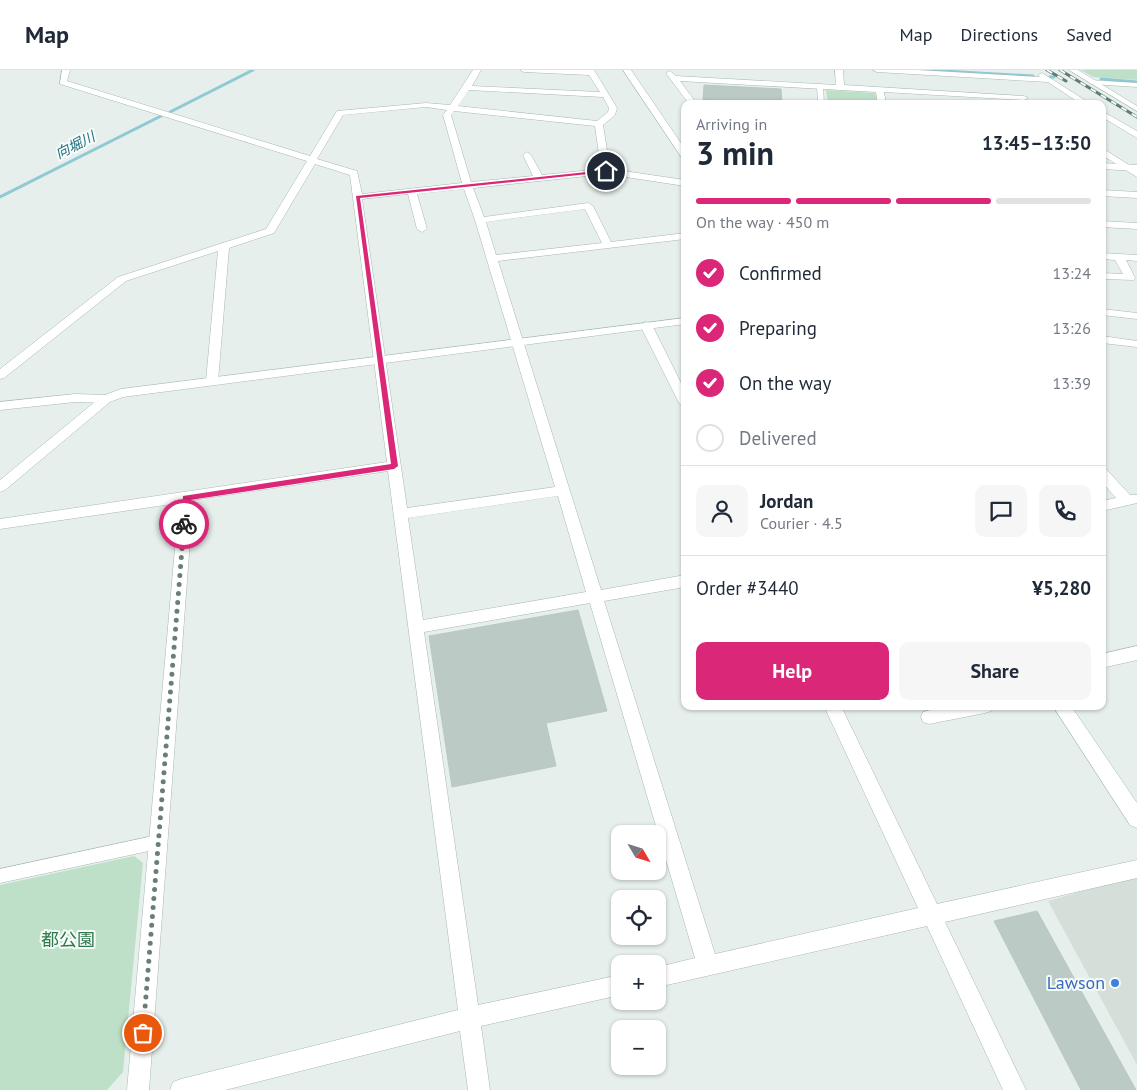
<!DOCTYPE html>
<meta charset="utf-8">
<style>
:root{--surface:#fff;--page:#f6f6f7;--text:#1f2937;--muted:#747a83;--line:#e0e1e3;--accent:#db2777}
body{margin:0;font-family:"PT Sans","Noto Sans JP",sans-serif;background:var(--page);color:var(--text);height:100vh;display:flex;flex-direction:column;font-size:19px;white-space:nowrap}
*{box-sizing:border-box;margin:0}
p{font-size:16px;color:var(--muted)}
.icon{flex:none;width:28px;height:28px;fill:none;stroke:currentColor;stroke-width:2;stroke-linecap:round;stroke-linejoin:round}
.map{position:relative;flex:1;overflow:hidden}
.side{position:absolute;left:681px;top:30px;width:425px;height:610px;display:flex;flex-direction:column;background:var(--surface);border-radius:10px;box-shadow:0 1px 4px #0004}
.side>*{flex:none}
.needle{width:32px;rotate:128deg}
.tools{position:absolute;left:611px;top:755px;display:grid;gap:10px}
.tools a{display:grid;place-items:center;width:55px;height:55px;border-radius:10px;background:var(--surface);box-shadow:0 1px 4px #0004;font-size:25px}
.pin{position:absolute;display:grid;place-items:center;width:42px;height:42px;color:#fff;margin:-21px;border:2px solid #fff;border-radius:50%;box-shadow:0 1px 5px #0007}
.courier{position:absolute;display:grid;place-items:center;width:50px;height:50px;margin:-25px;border:4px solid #db2777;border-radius:50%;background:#fff;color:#222;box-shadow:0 1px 6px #0007}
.summary em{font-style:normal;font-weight:800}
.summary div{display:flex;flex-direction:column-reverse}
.summary{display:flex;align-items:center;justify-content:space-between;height:85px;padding:0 15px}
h1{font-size:32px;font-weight:800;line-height:38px}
.bar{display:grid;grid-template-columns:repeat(4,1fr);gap:8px 5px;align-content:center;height:60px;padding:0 15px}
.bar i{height:6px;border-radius:4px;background:var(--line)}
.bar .active{background:var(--accent)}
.bar p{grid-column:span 4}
.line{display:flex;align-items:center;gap:12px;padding:0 15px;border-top:1px solid var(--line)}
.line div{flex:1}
.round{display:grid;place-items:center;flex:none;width:52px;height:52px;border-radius:10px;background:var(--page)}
ol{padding:0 15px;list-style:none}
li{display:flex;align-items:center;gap:15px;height:55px}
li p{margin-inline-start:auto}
li .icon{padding:5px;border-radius:50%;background:var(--accent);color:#fff;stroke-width:4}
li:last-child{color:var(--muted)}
li i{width:28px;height:28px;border:2px solid var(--line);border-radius:50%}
.primary-button{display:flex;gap:10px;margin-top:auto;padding:10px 15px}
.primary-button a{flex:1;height:58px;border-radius:10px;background:var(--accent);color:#fff;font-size:20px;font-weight:800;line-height:58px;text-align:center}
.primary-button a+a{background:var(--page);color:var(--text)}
header{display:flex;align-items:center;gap:30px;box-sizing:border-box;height:70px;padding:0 25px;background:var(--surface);border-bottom:1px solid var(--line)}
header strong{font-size:24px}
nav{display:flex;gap:28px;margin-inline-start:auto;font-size:18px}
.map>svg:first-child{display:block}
</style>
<header>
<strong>Map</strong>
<nav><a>Map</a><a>Directions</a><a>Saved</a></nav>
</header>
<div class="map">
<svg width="1137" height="1020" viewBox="0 0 1137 1020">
<rect width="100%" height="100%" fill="#e6efeb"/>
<path fill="#d4dfda" d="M1135 806H1137V995L1048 831Z"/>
<path fill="#bfe0c8" d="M1081 0H1137V10L1093 7Z
M826 20 875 23 878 34H828Z
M134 786 143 793 123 1002 107 1020H0V815Z"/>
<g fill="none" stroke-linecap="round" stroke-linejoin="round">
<path stroke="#8ec9d4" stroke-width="3" d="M924 0 1033 6
M1050 7H1054
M1101 9 1137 12
M170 42 253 0
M0 127 161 46"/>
</g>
<path fill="#bbcac4" stroke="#b8c9c2" d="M704 15 781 19 782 34 703 30Z
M578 540 607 641 546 653 556 696 452 717 429 566Z
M1037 841 1136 1020H1081L994 851Z"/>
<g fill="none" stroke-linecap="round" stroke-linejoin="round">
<g stroke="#a8b8b2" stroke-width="1">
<path id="lane" d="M820 14 823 16 824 34H818L817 16Z
M158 765 163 767 165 772 163 777 158 779 0 813V799Z"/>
</g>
<g stroke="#a8b8b2" stroke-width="1">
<path id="street" d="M62 0H70L67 11 310 86 337 41 426 33 450 35 473 0H481L472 16 600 22 589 5 524 2 520 0H594L617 38 615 45 603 55 610 99 685 110V116L606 104 473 118 484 147 588 133 593 136 611 172 685 163V169L498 191 601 520 685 505V517L604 531 715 884 918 838 824 636H841L937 834 1137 790V808L945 852 1026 1020H1003L927 856 658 917V897L695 888 590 533 424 562 478 935 620 905V925L481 956 490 1020H468L460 961 225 1020H170L173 1012 181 1009 458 940 388 401 193 430 149 1020H127L179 433 0 459V449L387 392 350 105 315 94 274 163 229 178 218 311 216 314H208L206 311 218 181 126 211 4 308 0 309V299L118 207 266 159 307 91 60 14ZM469 20 603 27 609 38 608 42 597 51 458 36ZM426 37 447 40 443 45 462 113 362 124 357 101 317 89 343 45ZM454 41 595 56 601 99 542 105 531 85 527 82 523 85 533 106 471 112 451 45ZM464 119 475 150 555 417 407 438 362 129 408 124 417 159 422 162 427 159 417 124ZM585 139 602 173 496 185 486 152ZM558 426 586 522 423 550 408 448Z
M835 0H843L844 15 1024 26 1028 28 1024 30 884 22 886 34H878L876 22 680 11 697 34H689L666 3 670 1 676 6 836 15Z
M873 0H917L1040 7 1038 5 1042 3 1091 34H1081L1048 12 877 2Z
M1089 10 1137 13V17L1092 14 1088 12Z
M1102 41 1137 61V68L1102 47Z
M1102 78 1137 100V107L1102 85Z
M1102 120 1137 122V128L1102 126Z
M1102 151 1137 153V159L1102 157Z
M1102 183 1137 185V191L1126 190 1135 208 1134 210 1102 209V203L1123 204 1115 190 1102 189Z
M1102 239 1137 243V249L1102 245Z
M646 252 652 255 685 321V337L679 333 640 255Z
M1102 266 1137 271V277L1102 273Z
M75 324 106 325 112 329 106 333 75 332 0 340V332Z
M1102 399 1107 400 1130 425H1137V433L1102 441V431L1116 428 1102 412Z
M1137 576V590L1102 598V584Z
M946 636H993L991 641 985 643 929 654 923 652 921 647 923 642Z"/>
</g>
<g stroke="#a4bbb3" stroke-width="1">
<path id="secondary" d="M623 0H631L685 79V89L682 88Z
M1069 0H1078L1137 36V41Z
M1102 93 1137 95V101L1102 99Z
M685 248V254L123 327 110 332 5 420 0 422V410L102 326 121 319Z
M1053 636H1071L1137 733V758L1130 755Z"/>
</g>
<use href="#lane" fill="#fff" fill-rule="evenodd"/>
<use href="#street" fill="#fff" fill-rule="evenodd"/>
<use href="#secondary" fill="#fff" fill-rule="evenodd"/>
<g stroke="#5f7d75" stroke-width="3">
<path id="rail" d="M1047 0 1066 11
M1060 0 1137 47"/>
</g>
<use href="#rail" stroke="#f7fbf9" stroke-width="2" stroke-dasharray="6" stroke-linecap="butt"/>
</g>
<path fill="#db2777" d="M606 100 607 102 360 128 398 396 394 399 190 430 188 454 186 456H181L183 426 391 394 356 126Z"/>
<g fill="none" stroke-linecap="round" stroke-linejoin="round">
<path stroke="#687f78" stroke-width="5" stroke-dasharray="0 9" d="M143 963 184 454"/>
</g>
<circle fill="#3f7fe0" stroke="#f7fbf9" stroke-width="2" cx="1115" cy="913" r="5"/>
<g text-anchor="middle" stroke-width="4" stroke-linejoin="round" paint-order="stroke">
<g font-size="14" font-style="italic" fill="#1c6f80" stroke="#f7fbf9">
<text transform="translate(75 75) rotate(-27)" y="5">向堀川</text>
</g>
<g font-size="18" fill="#2d7a4b" stroke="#f7fbf9">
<text x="68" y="876">都公園</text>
</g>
<g font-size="18" fill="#366cbe" stroke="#f7fbf9" text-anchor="end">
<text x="1105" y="919">Lawson</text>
</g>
</g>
</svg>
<div class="tools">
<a><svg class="needle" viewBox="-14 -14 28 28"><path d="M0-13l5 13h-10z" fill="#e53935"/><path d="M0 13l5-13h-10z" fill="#747a83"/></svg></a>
<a><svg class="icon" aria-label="locate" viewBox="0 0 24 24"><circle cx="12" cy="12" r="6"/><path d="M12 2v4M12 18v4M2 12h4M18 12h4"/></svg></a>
<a>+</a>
<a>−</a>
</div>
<div class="pin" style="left:143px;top:963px;background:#ea580c"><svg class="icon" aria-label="bag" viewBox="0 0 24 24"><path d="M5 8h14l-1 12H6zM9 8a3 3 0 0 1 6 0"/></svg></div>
<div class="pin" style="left:606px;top:101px;background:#1f2937"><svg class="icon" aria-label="home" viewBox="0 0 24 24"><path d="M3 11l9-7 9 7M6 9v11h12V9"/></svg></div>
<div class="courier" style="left:184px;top:454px"><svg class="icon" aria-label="bike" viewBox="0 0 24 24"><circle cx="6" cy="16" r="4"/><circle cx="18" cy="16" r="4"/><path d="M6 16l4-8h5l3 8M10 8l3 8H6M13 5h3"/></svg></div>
<section class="side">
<div class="summary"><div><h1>3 min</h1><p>Arriving in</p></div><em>13:45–13:50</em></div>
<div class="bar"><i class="active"></i><i class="active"></i><i class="active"></i><i></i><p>On the way · 450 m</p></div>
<ol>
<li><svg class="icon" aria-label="check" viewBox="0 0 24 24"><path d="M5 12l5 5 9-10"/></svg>Confirmed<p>13:24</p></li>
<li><svg class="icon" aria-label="check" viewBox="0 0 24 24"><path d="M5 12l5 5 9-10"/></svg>Preparing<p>13:26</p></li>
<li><svg class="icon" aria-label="check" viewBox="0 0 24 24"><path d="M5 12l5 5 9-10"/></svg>On the way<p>13:39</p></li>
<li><i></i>Delivered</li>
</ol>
<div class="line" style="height:90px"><a class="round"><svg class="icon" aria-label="person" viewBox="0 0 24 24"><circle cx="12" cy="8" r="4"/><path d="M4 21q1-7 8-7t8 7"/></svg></a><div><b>Jordan</b><p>Courier · 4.5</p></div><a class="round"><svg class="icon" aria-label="chat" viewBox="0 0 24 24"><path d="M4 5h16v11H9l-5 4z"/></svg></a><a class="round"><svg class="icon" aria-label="phone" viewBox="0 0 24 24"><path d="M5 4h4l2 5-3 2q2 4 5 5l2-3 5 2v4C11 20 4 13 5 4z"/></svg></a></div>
<div class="line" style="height:65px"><div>Order #3440</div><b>¥5,280</b></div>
<div class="primary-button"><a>Help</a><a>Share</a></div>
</section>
</div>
